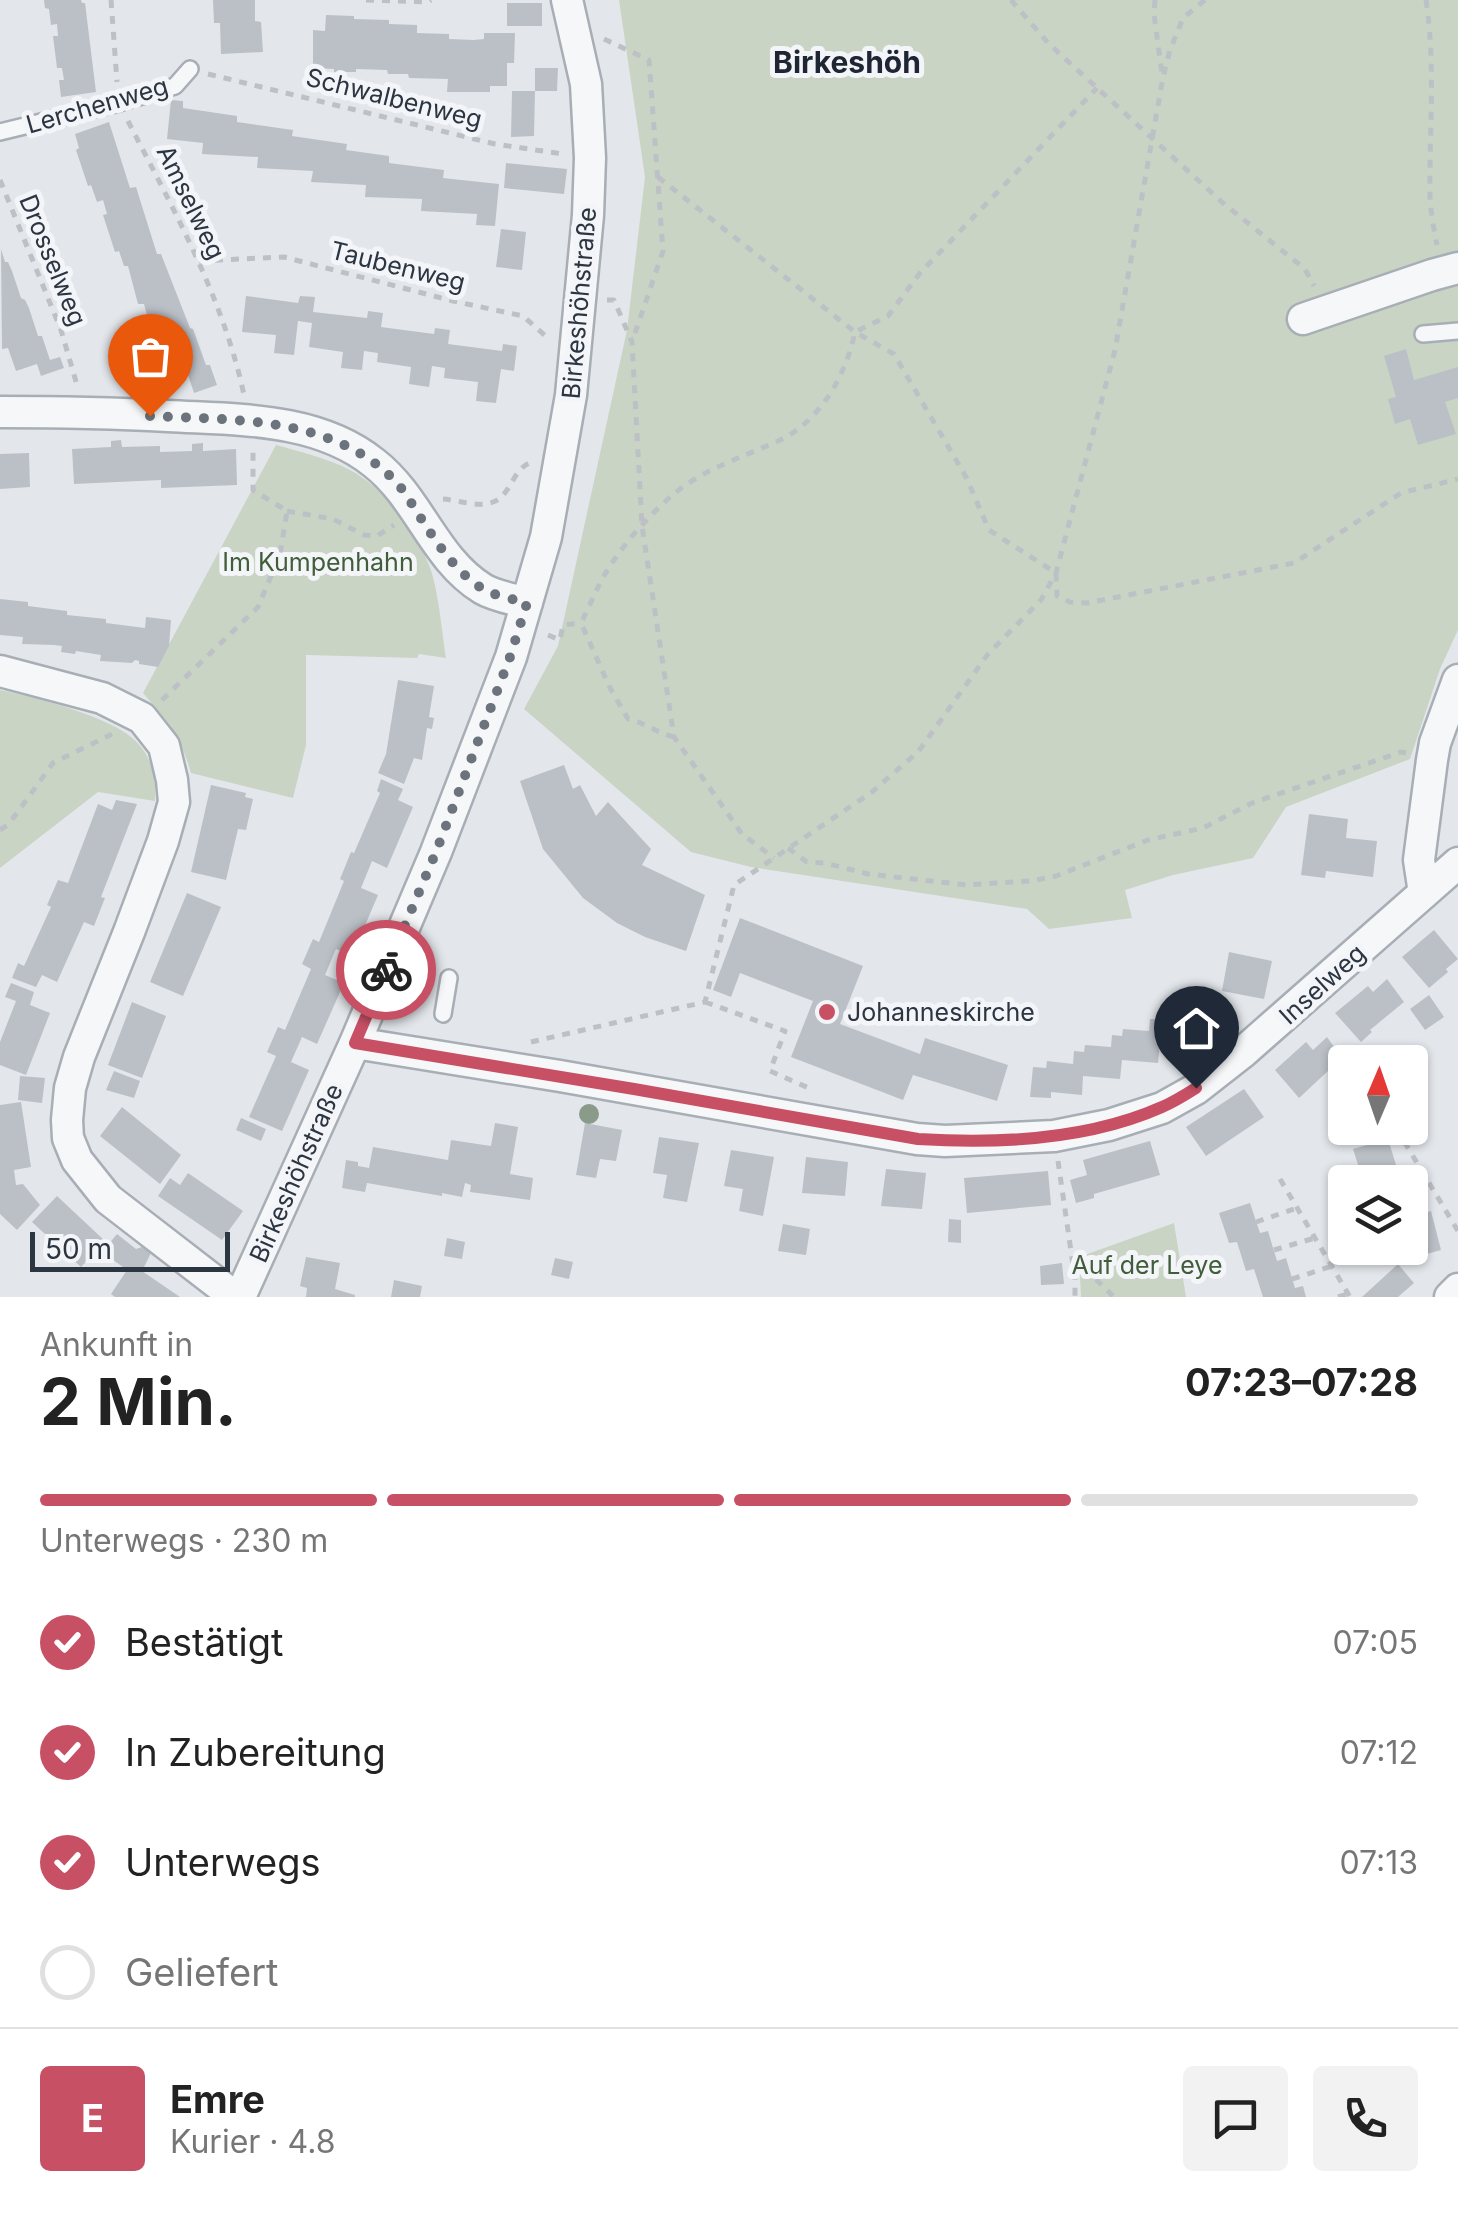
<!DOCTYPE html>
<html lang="de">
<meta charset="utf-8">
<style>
:root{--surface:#fff;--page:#f2f2f2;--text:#222;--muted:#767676;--line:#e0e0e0;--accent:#c85065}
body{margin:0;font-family:Inter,sans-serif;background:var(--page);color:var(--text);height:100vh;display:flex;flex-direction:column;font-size:38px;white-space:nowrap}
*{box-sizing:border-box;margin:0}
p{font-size:32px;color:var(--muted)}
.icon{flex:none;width:55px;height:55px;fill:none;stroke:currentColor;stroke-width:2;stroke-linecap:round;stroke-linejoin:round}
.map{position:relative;height:1297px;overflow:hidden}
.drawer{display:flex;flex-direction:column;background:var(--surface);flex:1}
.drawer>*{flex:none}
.needle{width:65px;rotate:2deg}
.tools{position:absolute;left:1328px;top:1045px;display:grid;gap:20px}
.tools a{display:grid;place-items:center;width:100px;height:100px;border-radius:10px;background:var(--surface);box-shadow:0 2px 8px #0004;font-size:50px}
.scale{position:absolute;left:30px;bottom:25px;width:200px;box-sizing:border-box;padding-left:10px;border:5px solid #2c3542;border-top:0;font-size:28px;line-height:35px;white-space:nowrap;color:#2c3542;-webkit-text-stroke:8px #f3f5f8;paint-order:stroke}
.pin{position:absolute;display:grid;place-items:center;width:85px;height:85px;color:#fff;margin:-102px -42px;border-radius:50% 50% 50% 0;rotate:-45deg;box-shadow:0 0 10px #0007}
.pin .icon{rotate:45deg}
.courier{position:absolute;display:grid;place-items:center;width:100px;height:100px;margin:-50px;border:8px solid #c85065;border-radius:50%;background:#fff;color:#222;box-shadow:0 2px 12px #0007}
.head em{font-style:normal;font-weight:700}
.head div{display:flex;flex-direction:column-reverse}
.head{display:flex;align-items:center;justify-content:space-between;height:170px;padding:0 40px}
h1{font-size:65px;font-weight:700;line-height:75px}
.bar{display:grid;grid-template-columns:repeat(4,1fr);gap:15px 10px;align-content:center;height:120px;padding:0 40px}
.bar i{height:12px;border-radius:8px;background:var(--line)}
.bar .current{background:var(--accent)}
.bar p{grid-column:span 4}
.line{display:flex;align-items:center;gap:25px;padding:0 40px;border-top:2px solid var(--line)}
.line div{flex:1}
.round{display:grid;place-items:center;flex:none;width:105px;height:105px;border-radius:10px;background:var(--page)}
ol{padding:0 40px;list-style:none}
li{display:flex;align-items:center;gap:30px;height:110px}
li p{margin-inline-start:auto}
li .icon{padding:10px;border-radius:50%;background:var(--accent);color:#fff;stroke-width:4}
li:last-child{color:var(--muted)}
li i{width:55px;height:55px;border:5px solid var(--line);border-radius:50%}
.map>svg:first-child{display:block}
</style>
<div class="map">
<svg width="1458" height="1297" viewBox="0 0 1458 1297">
<rect width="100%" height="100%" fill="#e3e7eb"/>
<path fill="#c9d4c5" d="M619 0H1458V630L1440 669 1410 759 1286 807 1253 858 1173 875 1125 890 1132 918 1049 929 1027 909 751 867 691 852 524 709 558 646 627 330 645 177Z
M276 445C301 452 327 458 350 470 385 488 414 529 429 565 438 587 442 632 446 658L419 654 417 658 306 655V745L293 798 191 773C181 737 168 721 143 693Z
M0 690C28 696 56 703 83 713 129 730 158 746 155 801L98 792 0 868Z
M1174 1223 1186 1297H1081L1079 1257Z"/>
<path fill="#bbc0c7" d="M44 0H81L82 3H85L96 92 61 97 59 80H64L62 68H57L53 36H58L57 24 51 25 49 9 45 8Z
M213 0H255V21L261 22 263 52 221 54 220 23H214Z
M507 3H542V26H507Z
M326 15 354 16V19L389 20V24L417 25V33L449 34V39L474 40 484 39V33H515L514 63H507V86H490V92H447L448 79 409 78 408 74H388L387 70 356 69V72H334V69L313 68V30L325 31Z
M535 68H558L557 91H535Z
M512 91H535L534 136 511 137Z
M171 100 183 101V108L237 116V122L293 130 292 136 347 144 346 150 389 156V163L444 170 443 178 499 184 495 226 476 225 477 214 421 211 422 199 365 197 366 185 311 182 313 171 257 168 258 157 202 154 203 143 167 139Z
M109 122 130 188 136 187 157 254H161L190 328 193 329 206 365H210L217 385 194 393 187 372 170 378 160 340 154 341 144 304H138L128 266H124L119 251 115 252 103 215 107 214 103 200 97 202 91 185 88 186 76 150 79 148 75 134Z
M506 163 567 169 564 194 504 188Z
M501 229 526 232 522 270 496 267Z
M1 249 5 262H8L12 271 21 298 25 300 29 308 38 336H42L50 360 60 357 64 368 41 376 37 364 16 371 8 348 2 349Z
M246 296 298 303 300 296 315 297 313 312 367 318 368 311 383 313 381 327 434 334 435 328 450 330 448 344 502 351 503 344 517 346 514 371 501 369 496 403 476 401 478 382 444 378 445 368 432 366 429 387 409 384 411 367 377 362 378 353 364 351 362 370 341 368 343 352 309 347 312 323 298 321 294 355 274 353 276 335 242 332Z
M1406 349 1414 380 1458 367V398L1445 402 1456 434 1418 445 1410 419 1395 424 1388 399 1396 397 1384 356Z
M121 440 122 447 160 446V452L192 451V444L203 443V451L236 449 237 485 161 488V480L74 484 72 449 111 447V441Z
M29 453 30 487 0 489V454Z
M0 599 28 602V606L67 611V615L106 619V623L145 628 146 617 171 620 169 646 158 667 139 664V661L135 660 132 663 100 661 101 655 76 651 75 654 61 652 62 646 54 645 22 644 23 637 0 635Z
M398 680 434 686 429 717 434 718 432 729 427 728 422 760 414 758 404 784 378 773 386 754Z
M564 765 573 789 580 785 596 816 608 802 651 849 642 865 705 895 686 951 645 937 617 923 583 898 543 849 520 781Z
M381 779 403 789 398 800 413 807 387 868 372 861 361 888 378 895 352 956 336 949 325 975 344 983 317 1044 302 1037 291 1062 309 1070 282 1131 249 1117 276 1056 267 1052 278 1027 285 1030 311 969 302 964 313 939 319 942 344 881 340 879 351 852 354 853 380 793 377 791Z
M211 785 246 793 245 797 253 799 246 830 238 829 226 880 191 872Z
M116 800 137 804 101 897 105 898 94 926 84 922 57 982 42 975 36 987 12 978 18 963 24 966 51 907 47 905 58 880 68 883 98 804 112 810Z
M1309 814 1348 819 1346 838 1377 841 1373 877 1326 871 1325 878 1301 875Z
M187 893 221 907 183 996 150 982Z
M740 918 863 966 840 1024 920 1054 925 1038 1008 1065 997 1101 913 1075 903 1100 791 1057 813 1001 740 973 731 997 713 990Z
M1434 930 1458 959 1446 969 1448 972 1429 988 1402 957Z
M1229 952 1272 961 1264 999 1222 991Z
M1387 979 1404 1002 1370 1030 1372 1032 1361 1042 1335 1013 1368 986 1373 992Z
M11 983 34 992 30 1005 50 1013 26 1075 0 1065V1042L16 1001 5 997Z
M1429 995 1444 1017 1425 1030 1410 1009Z
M132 1002 166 1016 142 1078 108 1065Z
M1189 1002 1201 1004 1197 1047 1160 1044 1158 1063 1122 1060 1120 1079 1083 1076 1082 1095 1051 1092V1098L1030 1097 1033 1067 1046 1068 1047 1061 1073 1064 1074 1051 1084 1052 1085 1045 1111 1047 1112 1035 1122 1036 1123 1029 1149 1031 1150 1019H1161L1162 1013 1188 1015Z
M1327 1037 1342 1058 1299 1098 1275 1070 1306 1042 1313 1050Z
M114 1071 140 1081 134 1098 106 1090Z
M20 1076 45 1078 42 1103 18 1100Z
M1244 1089 1264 1117 1206 1156 1186 1127Z
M21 1102 31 1167 14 1170 16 1185 23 1184 40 1205 17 1230 0 1214V1105Z
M122 1107 181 1155 160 1184 100 1136Z
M241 1118 266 1129 261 1141 236 1130Z
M495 1123 518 1127 510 1174 533 1178 530 1200 470 1192 471 1185 465 1183 462 1197 442 1193V1196L367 1183 365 1192 342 1188 346 1160 358 1162V1166L369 1168 373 1147 448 1160 451 1140 491 1146Z
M585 1123 622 1130 616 1161 600 1159 596 1178 576 1175Z
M659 1137 699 1143 687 1202 663 1198 667 1175 653 1173Z
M1388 1139 1400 1178 1410 1175 1421 1214 1431 1211 1441 1250 1402 1261 1398 1248H1410V1182H1358L1354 1169 1359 1168 1353 1149Z
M1150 1141 1160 1175 1094 1194V1198L1076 1203 1070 1180 1087 1175 1083 1160Z
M731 1150 774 1157 763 1216 739 1211 743 1189 724 1186Z
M806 1157 848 1162 845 1196 802 1193Z
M886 1169 926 1173 922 1209 881 1206Z
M1048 1171 1051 1205 967 1213 964 1178Z
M188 1173 243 1211 222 1240 158 1196 170 1178 180 1185Z
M57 1196 105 1241 81 1267 32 1222Z
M1250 1203 1260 1233 1268 1231 1277 1261 1286 1258 1295 1288 1303 1286 1306 1297H1263L1254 1269 1246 1271 1237 1242 1229 1243 1219 1213Z
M949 1219 961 1220V1243L948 1242Z
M783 1224 810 1229 806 1255 778 1251Z
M117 1234 136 1249 142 1247 151 1253 142 1271 180 1297H115L111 1294 127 1270 102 1252Z
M447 1238 465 1242 462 1259 444 1256Z
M306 1257 340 1263 335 1289 355 1295V1297H306L307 1288 300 1286Z
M555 1258 573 1262 569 1279 551 1275Z
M1062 1263 1064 1284 1041 1285 1040 1266Z
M1398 1264 1414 1283 1398 1297H1362Z
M394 1280 422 1286 420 1297H391Z"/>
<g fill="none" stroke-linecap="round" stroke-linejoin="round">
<g stroke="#a8aeb5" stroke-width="20">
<path id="service" d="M0 132 119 103 175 86 190 69
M1423 334 1458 331
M443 1014 449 978"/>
</g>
<g stroke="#a8aeb5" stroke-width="35">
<path id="minor" d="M1303 319 1432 275 1458 268
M0 412C56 412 112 413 168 416 237 420 317 417 374 463 419 498 434 559 483 589 495 596 513 599 527 603
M0 671 102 698 142 718 164 746 172 780 174 802 163 841 129 932 79 1057 70 1088 67 1120 68 1138 77 1160 108 1199 235 1297
M1424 893 1419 860 1432 760 1435 743 1458 680
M355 1043 560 1076 917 1139 945 1141 1054 1136 1109 1125 1162 1108 1196 1089 1242 1053 1458 863
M240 1297 355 1043 436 852 511 657 546 537 571 395 588 215 590 158 586 84 567 0
M1450 1297 1458 1289"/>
</g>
<path stroke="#bdc1c6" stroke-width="5" stroke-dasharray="8 8" stroke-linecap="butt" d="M111 0 117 82
M366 0 428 2 431 0
M1011 0 1049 44 1223 203 1305 269 1314 286
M1155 0 1154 14 1162 74
M1426 0C1436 66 1429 132 1430 198 1431 214 1434 230 1437 245
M604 39 649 60 663 251 633 339
M208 74 495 144 563 154
M128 121C173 209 223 297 244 395
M658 177 855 332 894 354 966 477 989 530 1056 573 1057 596 1070 602 1087 603 1294 563 1401 493 1458 479
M0 180 61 330 77 385
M199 261 284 257 453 301 523 316 550 340
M607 300H614L632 342 642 526 674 737 742 834 774 858
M443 499C458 500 478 508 493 502 512 495 512 468 532 462
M287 511 333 519 364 535 377 536 394 525
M548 635 560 640 563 625 581 623
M162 700 258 607 280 555 287 511 253 490V450
M674 737C657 733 646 723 628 719L609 686 581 623C589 607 596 590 605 574 623 544 649 515 675 493 706 468 743 457 778 441 820 422 846 375 855 332L888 316 920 273 1097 88
M0 830 9 824 53 763 112 734
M788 848 807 862 825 863 868 874 967 885 1031 881 1056 876 1148 840 1203 828 1252 803 1401 752 1406 753
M705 1002 785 1031 770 1071 811 1089
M531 1042 705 1002 734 885 872 792 918 752 988 654 1041 600 1056 573 1115 350 1163 77 1170 50 1183 18 1205 0
M1396 1128 1458 1231
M1058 1161 1075 1279V1297
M1280 1179 1350 1297
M1256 1222 1297 1208
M1274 1250 1315 1238
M1073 1257 1114 1297
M1292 1279 1332 1266
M1338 1297 1348 1294"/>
<use href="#service" stroke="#f6f7f9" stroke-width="15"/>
<use href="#minor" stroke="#f6f7f9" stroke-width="30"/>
</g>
<circle fill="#8a9b8a" cx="589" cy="1114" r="10"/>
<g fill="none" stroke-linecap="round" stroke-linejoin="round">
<path stroke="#6c737d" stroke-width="10" stroke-dasharray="0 18" d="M150 416C235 420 333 416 396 482 406 493 414 508 422 520 439 546 456 572 483 589 495 596 513 599 527 603L510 657 436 852 386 970"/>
<path stroke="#c85065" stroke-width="12" d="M386 970 355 1043 634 1089 918 1139C996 1144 1088 1140 1162 1107 1174 1102 1185 1095 1196 1088"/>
</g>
<circle fill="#c85065" stroke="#f3f5f8" stroke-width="4" cx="827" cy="1012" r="10"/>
<g text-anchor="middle" stroke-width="10" stroke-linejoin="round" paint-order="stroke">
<g font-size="25" fill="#2c3542" stroke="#f3f5f8">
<text transform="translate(394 98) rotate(14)" y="9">Schwalbenweg</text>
<text transform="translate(97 105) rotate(-16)" y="9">Lerchenweg</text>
<text transform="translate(191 202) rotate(64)" y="9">Amselweg</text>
<text transform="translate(53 260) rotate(68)" y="9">Drosselweg</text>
<text transform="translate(398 266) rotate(14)" y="9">Taubenweg</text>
<text transform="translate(579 303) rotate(-85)" y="9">Birkeshöhstraße</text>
<text transform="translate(1322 984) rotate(-42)" y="9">Inselweg</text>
<text transform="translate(296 1173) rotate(-66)" y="9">Birkeshöhstraße</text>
</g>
<g font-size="25" fill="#415d3a" stroke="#f3f5f8">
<text x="318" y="571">Im Kumpenhahn</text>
<text x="1147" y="1274">Auf der Leye</text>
</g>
<g font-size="25" fill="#2c3542" stroke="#f3f5f8" text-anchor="start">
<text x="847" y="1021">Johanneskirche</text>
</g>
<g font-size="30" font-weight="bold" fill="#1e2633" stroke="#f3f5f8">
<text x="847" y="73">Birkeshöh</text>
</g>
</g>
</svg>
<div class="tools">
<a><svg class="needle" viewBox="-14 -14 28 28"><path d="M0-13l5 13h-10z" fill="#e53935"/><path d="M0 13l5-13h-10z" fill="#767676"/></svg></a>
<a><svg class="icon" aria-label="layers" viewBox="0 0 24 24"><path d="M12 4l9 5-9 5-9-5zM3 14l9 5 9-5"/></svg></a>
</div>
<div class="scale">50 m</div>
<div class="pin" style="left:150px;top:416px;background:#ea580c"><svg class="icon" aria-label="bag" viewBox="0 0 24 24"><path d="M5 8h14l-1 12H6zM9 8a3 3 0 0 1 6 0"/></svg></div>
<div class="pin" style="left:1196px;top:1088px;background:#1f2937"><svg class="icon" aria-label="home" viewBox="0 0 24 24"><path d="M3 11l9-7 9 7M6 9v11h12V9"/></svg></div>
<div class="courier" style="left:386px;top:970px"><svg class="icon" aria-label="bike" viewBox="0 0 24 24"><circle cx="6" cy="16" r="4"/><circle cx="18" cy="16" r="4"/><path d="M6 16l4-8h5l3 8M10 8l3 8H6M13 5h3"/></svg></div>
</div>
<section class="drawer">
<div class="head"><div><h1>2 Min.</h1><p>Ankunft in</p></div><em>07:23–07:28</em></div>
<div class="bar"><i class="current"></i><i class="current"></i><i class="current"></i><i></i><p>Unterwegs · 230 m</p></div>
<ol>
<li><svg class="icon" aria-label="check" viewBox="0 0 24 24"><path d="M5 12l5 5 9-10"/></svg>Bestätigt<p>07:05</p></li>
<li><svg class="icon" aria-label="check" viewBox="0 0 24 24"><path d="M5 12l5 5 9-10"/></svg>In Zubereitung<p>07:12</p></li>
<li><svg class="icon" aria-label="check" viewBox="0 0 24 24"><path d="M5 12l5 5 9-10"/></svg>Unterwegs<p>07:13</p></li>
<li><i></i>Geliefert</li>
</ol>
<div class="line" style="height:180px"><b class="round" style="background:var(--accent);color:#fff">E</b><div><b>Emre</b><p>Kurier · 4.8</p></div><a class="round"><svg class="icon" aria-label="chat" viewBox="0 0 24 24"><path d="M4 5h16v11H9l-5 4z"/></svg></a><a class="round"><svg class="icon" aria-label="phone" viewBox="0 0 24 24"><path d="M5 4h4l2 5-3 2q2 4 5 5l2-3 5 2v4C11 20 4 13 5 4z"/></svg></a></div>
</section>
